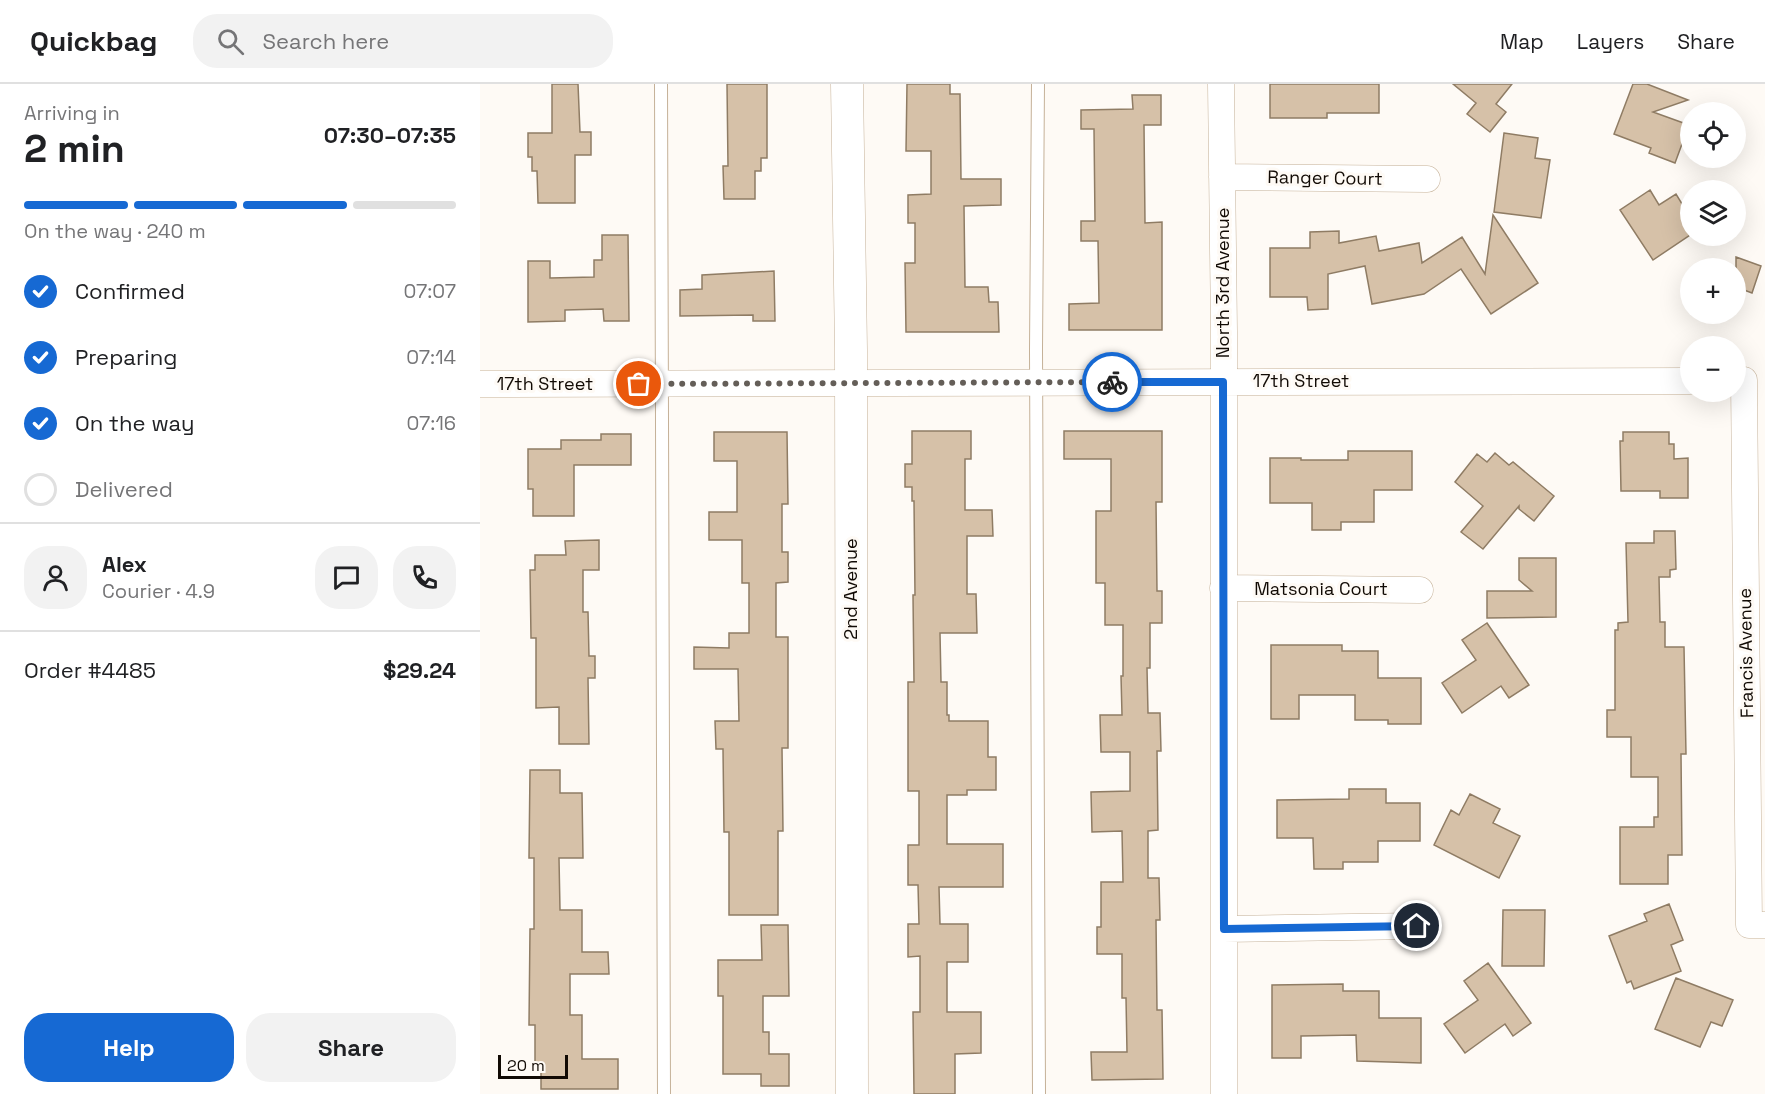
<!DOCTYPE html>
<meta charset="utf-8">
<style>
:root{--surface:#fff;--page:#f2f2f2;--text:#202124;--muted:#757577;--line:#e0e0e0;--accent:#1669d3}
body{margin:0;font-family:"Space Grotesk",sans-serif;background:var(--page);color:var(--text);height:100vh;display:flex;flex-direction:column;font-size:22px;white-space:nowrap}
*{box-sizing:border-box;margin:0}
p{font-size:20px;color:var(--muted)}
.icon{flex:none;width:33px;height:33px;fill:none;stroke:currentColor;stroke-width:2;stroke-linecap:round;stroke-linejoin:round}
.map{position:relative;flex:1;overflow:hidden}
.drawer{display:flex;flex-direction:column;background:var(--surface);width:480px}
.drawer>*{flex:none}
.buttons{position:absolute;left:1200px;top:18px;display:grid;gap:12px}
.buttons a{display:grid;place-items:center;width:66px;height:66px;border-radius:50%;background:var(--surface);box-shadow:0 6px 24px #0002;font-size:30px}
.scale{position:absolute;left:18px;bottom:15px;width:70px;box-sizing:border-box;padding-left:6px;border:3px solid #110a04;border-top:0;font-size:16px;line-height:21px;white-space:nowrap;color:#110a04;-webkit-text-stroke:4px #fefaf5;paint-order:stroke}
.pin{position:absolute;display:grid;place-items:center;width:51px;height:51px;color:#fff;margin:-26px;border:3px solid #fff;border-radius:50%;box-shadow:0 2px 6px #0007}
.courier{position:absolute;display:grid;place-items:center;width:60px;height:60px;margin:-30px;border:4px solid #1669d3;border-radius:50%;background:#fff;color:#222;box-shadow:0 2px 8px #0007}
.overview em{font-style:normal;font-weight:700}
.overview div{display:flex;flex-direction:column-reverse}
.overview{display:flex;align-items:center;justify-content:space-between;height:102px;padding:0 24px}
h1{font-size:39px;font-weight:700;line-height:45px}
.bar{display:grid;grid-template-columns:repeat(4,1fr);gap:9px 6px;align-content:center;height:72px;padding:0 24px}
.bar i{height:8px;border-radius:4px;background:var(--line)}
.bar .active{background:var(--accent)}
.bar p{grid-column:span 4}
.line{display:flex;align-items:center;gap:15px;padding:0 24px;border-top:2px solid var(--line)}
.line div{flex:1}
.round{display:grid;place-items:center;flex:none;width:63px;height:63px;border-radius:24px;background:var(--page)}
ol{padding:0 24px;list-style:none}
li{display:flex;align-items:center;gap:18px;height:66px}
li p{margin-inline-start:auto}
li .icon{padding:6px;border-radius:50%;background:var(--accent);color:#fff;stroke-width:4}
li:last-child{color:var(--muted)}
li i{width:33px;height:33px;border:3px solid var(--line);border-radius:50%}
.button{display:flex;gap:12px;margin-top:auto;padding:12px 24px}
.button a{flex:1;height:69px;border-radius:24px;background:var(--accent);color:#fff;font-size:24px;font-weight:700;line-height:69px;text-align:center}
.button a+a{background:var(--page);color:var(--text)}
header{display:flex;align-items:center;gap:36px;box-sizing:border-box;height:84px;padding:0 30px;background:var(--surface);border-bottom:2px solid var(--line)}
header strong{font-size:28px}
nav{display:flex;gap:33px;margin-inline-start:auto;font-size:21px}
.search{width:420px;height:54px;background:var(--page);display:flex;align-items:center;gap:15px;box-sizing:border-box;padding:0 21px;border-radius:24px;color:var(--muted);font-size:22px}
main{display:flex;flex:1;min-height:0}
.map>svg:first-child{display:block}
</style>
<header>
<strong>Quickbag</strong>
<div class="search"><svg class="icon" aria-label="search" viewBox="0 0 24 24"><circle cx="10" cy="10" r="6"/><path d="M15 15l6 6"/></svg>Search here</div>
<nav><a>Map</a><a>Layers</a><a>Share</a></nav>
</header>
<main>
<section class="drawer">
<div class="overview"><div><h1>2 min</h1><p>Arriving in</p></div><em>07:30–07:35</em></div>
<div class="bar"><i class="active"></i><i class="active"></i><i class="active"></i><i></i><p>On the way · 240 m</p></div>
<ol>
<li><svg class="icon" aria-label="check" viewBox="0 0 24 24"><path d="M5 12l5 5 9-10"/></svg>Confirmed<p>07:07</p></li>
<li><svg class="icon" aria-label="check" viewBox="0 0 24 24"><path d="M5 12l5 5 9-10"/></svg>Preparing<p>07:14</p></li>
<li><svg class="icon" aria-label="check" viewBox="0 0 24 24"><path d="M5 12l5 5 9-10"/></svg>On the way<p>07:16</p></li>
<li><i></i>Delivered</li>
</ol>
<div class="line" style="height:108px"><a class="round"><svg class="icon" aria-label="person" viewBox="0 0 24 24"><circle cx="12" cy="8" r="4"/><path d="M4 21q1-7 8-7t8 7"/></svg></a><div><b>Alex</b><p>Courier · 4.9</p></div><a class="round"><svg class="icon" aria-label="chat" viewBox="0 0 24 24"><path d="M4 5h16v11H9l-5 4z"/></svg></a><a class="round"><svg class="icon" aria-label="phone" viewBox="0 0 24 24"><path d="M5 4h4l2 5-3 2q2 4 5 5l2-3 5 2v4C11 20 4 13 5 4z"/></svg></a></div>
<div class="line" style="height:78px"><div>Order #4485</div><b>$29.24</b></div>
<div class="button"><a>Help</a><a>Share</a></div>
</section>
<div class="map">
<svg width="1285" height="1010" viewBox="0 0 1285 1010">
<rect width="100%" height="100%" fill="#fefaf5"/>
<path fill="#d6c1a8" stroke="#8f7c64" stroke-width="1.5" d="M72 0H98L100 48H111V71H95V119H58L57 87H52V73H48V49H72Z
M247 0H287V74H281V87H275V115H244L243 82H248Z
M427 0H470V10H480L481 95H521V121L484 122 485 203H508L509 218H518L519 248H426L425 179H435V139H428V111L451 110V67H426Z
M790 0H899V29H847V34H790Z
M973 0H1032L1016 20 1026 28 1010 48 987 30 996 19Z
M1153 0H1167L1208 16 1173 28 1209 41 1195 79 1169 69 1171 64 1134 50Z
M652 11H681V41H664L665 139 682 138V246H589V220L619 219 618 157H601V137H615L614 45H601V26L653 25Z
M1024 49 1058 54 1055 74 1070 76 1061 134 1014 128Z
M1170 106 1179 121 1196 110 1210 133V151L1173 176 1140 126Z
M1013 131 1058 199 1011 230 981 185 944 210 892 220 885 182 848 190V225L828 226 827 213H790V164H830V148L859 147V159L896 152 899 167 939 159 942 179 982 153 1005 190Z
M122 151H148L149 237H124L123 225 85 226V237L48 238V177H70V194L114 193V176H122Z
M1256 173 1281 182 1272 209 1256 203Z
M294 187 295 237H273V231L200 232V206L222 205V191Z
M432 347H491V375H485V426H512L513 452H487V510H496L497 549H460L461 598H467V631H469V637H508V673H516V706H487V711H467V760H523V803H459L460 840H488V878H467V928H501V969L475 970V1010H434L433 928H440V872L428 873V840H439L438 801H428V761H439V707H428V598H434L433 511H435L434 417H432V403H425V380H432Z
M584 347H682V418H676L677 507H682V539H670V584H667L668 629H680L681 667H677L678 746 668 747V794H679L680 836H676L677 926H682L683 995 612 996 611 968H647L646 914H642V870H617V843H621V798H643L642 747 612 748 611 708 650 707V668H621L620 631H642L641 592H643V541H625V499H616V427H631V375H584Z
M234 348H307L308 420H302V468H308V498L296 499V553H308V664H302L303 747H298V831H249V748H244L243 665H236L235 637H259L258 585H214V563L249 564V549H269V499H262V456H229V428H257V377H234Z
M1143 348H1189V360H1194V375L1208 374V414H1180V407H1141L1140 357H1143Z
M121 350H151V381H94V432H53V405H48V365H81V356H121Z
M868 367H932V406H894V438H861V446H832V419H790V374H821V376H868Z
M1015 369 1029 381 1033 378 1074 412 1054 437 1039 425V422L1003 465 981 448 1003 422 975 398 997 370 1007 378Z
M1174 447H1195L1196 485 1190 486V493H1179L1180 538H1185V563H1204L1206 670H1201L1202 771H1188V800H1140V743H1174V733H1178V693H1151V653H1127V626H1135V546H1138V539L1148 538 1146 459H1174Z
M119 456V486H103V528H108L109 572H115V594H108L109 660H79V623L56 624V554H51L50 486H55V471H86L85 457Z
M1039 474H1076V533L1007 534V507H1052L1039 496Z
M1007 539 1049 601 1029 614 1021 602 982 629 962 599 996 576 982 556Z
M791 561H862V567H898V594H941V640H908V636H875V611H819V635H791Z
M50 686H80V709H102L103 774H79L80 826H102V868H128L129 890H90V931H102V975H138V1005H61V982H55V941H49L50 845H54V774H49Z
M869 705H906V719H940V757H898V778H863V785H834L833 754H797V716L869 715Z
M990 710 1020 725 1013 739 1040 752 1019 794 954 761 971 726 979 731Z
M1189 820 1203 856 1191 861 1201 887 1154 905 1151 897 1147 899 1129 852 1167 837 1164 830Z
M1023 826H1065L1064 882H1022Z
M281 841H308L309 912H283V948H289V970H309V1002H281V990H243V912H238V876H282Z
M1008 879 1051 939 1033 952 1025 940 985 969 964 940 998 916 984 897Z
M1196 894 1253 916 1242 942 1231 938 1220 963 1175 945Z
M863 900V907H899V934H941V979L877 977 876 951 821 952V974H792V901Z"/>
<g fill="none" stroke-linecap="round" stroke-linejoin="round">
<g stroke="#c5b198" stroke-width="14">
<path id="service" d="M181 0 184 1010
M558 0 556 266 559 1010"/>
</g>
<g stroke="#c5b198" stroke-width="27">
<path id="minor" d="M741 0 744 247V1010
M742 93 947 95
M1264 296 1269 841H1285
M0 300 1210 297
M743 504 940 506
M744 845 937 842"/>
</g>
<g stroke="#c5b198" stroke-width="33">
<path id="tertiary" d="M367 0 371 266 372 1010"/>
</g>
<use href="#service" stroke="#fff" stroke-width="12"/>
<use href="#minor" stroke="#fff" stroke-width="26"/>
<use href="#tertiary" stroke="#fff" stroke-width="32"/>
</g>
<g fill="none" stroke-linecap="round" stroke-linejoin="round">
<path stroke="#645e58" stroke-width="6" stroke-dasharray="0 10.8" d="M159 300 632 298"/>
<path stroke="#1669d3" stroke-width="8" d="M632 298H743L744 845 937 842"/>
</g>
<g text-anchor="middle" stroke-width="6" stroke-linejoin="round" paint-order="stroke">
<g font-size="18" fill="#110a04" stroke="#fefaf5">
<text transform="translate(845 94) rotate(1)" y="6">Ranger Court</text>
<text transform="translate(743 199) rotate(-90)" y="6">North 3rd Avenue</text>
<text x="821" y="303">17th Street</text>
<text x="65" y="306">17th Street</text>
<text transform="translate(371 505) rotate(-90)" y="6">2nd Avenue</text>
<text x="841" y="511">Matsonia Court</text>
<text transform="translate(1266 569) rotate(-91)" y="6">Francis Avenue</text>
</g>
</g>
</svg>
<div class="buttons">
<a><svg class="icon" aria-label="locate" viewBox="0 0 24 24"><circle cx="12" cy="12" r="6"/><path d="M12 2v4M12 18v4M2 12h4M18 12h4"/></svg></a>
<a><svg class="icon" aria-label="layers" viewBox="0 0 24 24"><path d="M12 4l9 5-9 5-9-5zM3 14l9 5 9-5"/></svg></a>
<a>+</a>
<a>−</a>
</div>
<div class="scale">20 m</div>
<div class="pin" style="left:159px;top:300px;background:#ea580c"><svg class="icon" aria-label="bag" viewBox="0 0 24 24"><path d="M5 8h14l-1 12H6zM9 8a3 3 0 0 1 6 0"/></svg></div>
<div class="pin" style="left:937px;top:842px;background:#1f2937"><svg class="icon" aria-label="home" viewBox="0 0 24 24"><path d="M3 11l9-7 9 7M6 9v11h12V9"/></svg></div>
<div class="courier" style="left:632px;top:298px"><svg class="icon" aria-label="bike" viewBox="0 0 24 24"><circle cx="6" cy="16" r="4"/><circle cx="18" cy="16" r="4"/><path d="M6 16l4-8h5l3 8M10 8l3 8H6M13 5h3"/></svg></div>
</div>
</main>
